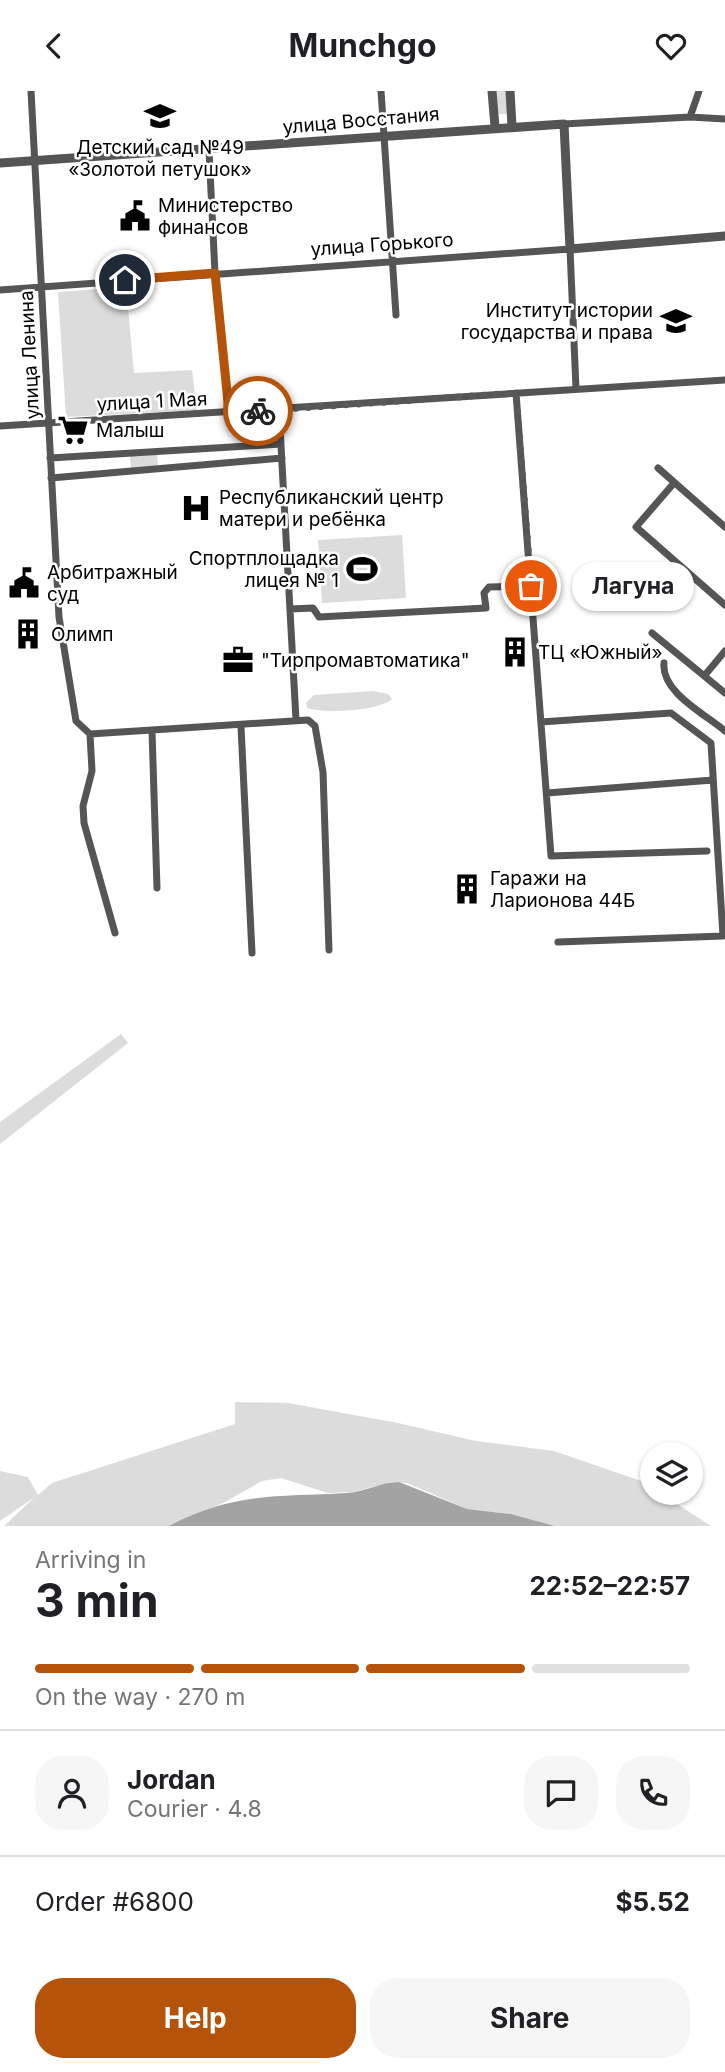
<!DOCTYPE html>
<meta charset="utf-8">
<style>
:root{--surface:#fff;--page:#f6f6f6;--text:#202124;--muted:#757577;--line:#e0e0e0;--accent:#b45309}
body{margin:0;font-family:Inter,sans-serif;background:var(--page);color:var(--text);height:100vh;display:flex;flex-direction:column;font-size:26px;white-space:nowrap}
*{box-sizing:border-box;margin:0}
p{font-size:23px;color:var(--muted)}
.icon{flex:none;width:38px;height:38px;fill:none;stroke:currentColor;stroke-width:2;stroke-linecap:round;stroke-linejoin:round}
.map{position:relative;height:1435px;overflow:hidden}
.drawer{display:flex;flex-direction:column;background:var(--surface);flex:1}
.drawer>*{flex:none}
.buttons{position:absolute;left:640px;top:1351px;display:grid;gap:14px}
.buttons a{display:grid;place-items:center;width:63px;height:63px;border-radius:50%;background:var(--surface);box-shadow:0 2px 5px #0004;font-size:35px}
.pin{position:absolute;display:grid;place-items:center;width:60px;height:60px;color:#fff;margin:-30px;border:4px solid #fff;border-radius:50%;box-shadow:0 2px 7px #0007}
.courier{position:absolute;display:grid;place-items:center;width:70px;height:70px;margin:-35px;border:5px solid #b45309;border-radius:50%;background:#fff;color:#222;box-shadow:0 2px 9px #0007}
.bubble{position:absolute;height:49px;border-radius:24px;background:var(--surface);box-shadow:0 2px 5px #0004;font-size:23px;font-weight:700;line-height:49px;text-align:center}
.overview em{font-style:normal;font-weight:700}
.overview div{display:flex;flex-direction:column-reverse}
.overview{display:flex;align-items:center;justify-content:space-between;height:119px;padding:0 35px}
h1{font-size:46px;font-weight:700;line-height:52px}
.bar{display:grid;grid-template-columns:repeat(4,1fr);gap:10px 7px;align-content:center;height:84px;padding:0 35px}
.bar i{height:9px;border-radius:5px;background:var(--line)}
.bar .active{background:var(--accent)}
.bar p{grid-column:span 4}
.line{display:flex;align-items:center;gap:18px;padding:0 35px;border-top:2px solid var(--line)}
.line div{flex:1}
.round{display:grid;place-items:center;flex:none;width:74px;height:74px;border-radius:28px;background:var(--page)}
.primary-button{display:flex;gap:14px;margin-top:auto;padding:14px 35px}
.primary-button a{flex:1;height:80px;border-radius:28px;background:var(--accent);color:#fff;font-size:28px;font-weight:700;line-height:80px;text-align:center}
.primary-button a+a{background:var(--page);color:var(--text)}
header{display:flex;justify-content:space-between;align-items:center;height:91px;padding:0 35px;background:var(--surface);font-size:32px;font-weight:700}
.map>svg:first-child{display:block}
</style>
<header><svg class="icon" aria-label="back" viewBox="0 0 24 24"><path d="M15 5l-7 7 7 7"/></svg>Munchgo<svg class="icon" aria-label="heart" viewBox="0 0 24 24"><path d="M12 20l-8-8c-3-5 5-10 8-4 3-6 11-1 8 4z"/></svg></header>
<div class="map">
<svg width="725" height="1435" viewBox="0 0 725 1435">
<rect width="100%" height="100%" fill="#fff"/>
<path fill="#dcdcdc" d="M495 0H506L507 23H497Z
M126 196 134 282 192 279 197 319 66 326 58 201Z
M157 363 158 375 131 377 130 365Z
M402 444 406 507 322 512 318 449Z
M373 600 388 603 392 608C379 620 325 623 307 617L306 612 314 604Z
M121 943 128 952 0 1053V1031Z
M235 1311 288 1312 398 1332 476 1350 554 1360 644 1391 653 1397V1402H660L711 1435H555L511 1423 467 1418 407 1392 392 1391 353 1401 328 1402 281 1387 262 1390 223 1412 169 1435H4L35 1406 0 1430V1380L28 1386 38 1404 52 1392 235 1333Z"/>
<path fill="#a3a3a3" d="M399 1391 467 1418 511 1423 555 1435H169C234 1401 277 1406 347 1402 365 1401 381 1391 399 1391Z"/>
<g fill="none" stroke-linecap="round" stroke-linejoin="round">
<path stroke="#555" stroke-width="7" d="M31 0 59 526 76 630 90 643 92 680 83 715 84 732 115 842
M381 0 396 224
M690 26 699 0
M564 33 690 26 725 28
M209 59 215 182 229 321
M0 199 570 158 576 297
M516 302 551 765 707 760
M279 318 296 629
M0 335 725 289
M50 367 281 353
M658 377 725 436
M51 387 282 367
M674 392 636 436 725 514
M290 518 313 517 319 526 486 517 484 502 489 496 531 495
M652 542 725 602
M664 572C661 601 705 623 725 640
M705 584 725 560
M541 631 671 622 711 652 723 845 558 851
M241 636 252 862
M152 640 157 797
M90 643 308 629 315 635 323 681 329 859
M547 702 713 689"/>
<path stroke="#555" stroke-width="9" d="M492 0 495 36
M510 0 512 35
M0 72 564 33 570 158 725 145"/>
</g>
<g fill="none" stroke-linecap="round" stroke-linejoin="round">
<path stroke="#595959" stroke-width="7" stroke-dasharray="0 12.6" d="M258 320 516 302 531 495"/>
<path stroke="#b45309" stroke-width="9" d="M125 189 215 182 229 321 258 320"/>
</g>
<defs>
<g id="school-bare" transform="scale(2.415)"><path d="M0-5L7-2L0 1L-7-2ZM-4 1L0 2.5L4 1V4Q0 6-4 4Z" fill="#000" stroke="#fff" stroke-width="2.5" paint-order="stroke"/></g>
<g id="civic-bare" transform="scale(2.415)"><path d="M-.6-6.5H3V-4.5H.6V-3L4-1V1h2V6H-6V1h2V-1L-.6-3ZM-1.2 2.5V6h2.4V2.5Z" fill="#000" stroke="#fff" stroke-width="2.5" paint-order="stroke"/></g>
<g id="university-bare" transform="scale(2.415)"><path d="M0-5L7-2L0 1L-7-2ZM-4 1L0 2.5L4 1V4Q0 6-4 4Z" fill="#000" stroke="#fff" stroke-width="2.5" paint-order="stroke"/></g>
<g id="supermarket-bare" transform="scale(2.415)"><path d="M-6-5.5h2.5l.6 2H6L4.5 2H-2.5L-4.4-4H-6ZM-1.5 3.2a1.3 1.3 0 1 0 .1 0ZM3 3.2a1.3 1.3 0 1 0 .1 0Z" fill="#000" stroke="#fff" stroke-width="2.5" paint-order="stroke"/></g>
<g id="hospital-bare" transform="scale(2.415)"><path d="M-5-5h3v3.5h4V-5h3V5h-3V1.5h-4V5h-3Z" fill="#000" stroke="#fff" stroke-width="2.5" paint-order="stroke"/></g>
<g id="stadium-bare" transform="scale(2.415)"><path d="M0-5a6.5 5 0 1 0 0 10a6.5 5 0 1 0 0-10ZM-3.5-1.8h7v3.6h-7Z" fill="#000" stroke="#fff" stroke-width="2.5" paint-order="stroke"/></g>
<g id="building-bare" transform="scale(2.415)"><path d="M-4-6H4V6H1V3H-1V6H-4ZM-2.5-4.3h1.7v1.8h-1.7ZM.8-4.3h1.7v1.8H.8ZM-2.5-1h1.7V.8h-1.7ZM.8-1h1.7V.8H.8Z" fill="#000" stroke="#fff" stroke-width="2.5" paint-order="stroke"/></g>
<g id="office-bare" transform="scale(2.415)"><path d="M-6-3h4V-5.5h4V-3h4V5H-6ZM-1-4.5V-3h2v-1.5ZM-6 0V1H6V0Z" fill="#000" stroke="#fff" stroke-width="2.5" paint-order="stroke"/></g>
</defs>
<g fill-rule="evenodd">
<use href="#school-bare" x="160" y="25"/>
<use href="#civic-bare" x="135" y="125"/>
<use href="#university-bare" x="676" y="230"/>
<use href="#supermarket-bare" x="73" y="339"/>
<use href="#hospital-bare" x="196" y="417"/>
<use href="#stadium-bare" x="362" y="478"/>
<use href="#civic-bare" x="24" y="492"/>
<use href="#building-bare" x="28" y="543"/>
<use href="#building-bare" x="515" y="561"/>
<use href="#office-bare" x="238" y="569"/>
<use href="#building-bare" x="467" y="798"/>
</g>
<g text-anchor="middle" stroke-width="5" stroke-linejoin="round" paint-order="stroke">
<g font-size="19" fill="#000" stroke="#fff">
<text transform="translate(361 29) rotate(-5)" y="7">улица Восстания</text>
<text transform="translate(382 153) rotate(-4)" y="7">улица Горького</text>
<text transform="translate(29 264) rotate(-93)" y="7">улица Ленина</text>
<text transform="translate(152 310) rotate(-3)" y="7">улица 1 Мая</text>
</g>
<g font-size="19" fill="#000" stroke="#fff" text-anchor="start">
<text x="160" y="63" text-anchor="middle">Детский сад №49<tspan x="160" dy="22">«Золотой петушок»</tspan></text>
<text x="158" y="121">Министерство<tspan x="158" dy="22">финансов</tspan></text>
<text x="653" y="226" text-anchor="end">Институт истории<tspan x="653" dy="22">государства и права</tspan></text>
<text x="96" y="346">Малыш</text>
<text x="219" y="413">Республиканский центр<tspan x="219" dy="22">матери и ребёнка</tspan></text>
<text x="339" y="474" text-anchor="end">Спортплощадка<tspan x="339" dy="22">лицея № 1</tspan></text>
<text x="47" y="488">Арбитражный<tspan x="47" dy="22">суд</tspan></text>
<text x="51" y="550">Олимп</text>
<text x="538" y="568">ТЦ «Южный»</text>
<text x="261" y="576">"Тирпромавтоматика"</text>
<text x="490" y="794">Гаражи на<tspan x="490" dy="22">Ларионова 44Б</tspan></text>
</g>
</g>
</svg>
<div class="buttons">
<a><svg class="icon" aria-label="layers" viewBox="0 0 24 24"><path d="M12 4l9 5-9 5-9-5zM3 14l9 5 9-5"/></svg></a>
</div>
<div class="pin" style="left:531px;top:495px;background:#ea580c"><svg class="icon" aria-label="bag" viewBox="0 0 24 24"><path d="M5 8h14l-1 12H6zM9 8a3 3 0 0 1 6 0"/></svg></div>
<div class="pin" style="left:125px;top:189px;background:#1f2937"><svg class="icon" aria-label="home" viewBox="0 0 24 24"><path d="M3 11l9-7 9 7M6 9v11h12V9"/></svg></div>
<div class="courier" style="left:258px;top:320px"><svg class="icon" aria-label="bike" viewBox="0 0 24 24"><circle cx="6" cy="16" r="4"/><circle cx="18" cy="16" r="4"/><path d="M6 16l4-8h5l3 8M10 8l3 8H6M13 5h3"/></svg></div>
<div class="bubble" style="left:572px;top:471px;width:122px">Лагуна</div>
</div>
<section class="drawer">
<div class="overview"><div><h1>3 min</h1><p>Arriving in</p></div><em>22:52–22:57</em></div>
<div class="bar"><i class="active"></i><i class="active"></i><i class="active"></i><i></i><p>On the way · 270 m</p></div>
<div class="line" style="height:126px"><a class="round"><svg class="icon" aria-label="person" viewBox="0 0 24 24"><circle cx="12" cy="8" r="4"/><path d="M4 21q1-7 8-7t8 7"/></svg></a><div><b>Jordan</b><p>Courier · 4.8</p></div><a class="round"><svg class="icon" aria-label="chat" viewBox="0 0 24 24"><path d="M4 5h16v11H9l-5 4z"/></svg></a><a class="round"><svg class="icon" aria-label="phone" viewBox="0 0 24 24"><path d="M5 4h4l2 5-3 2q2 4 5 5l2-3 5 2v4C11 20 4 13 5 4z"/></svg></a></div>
<div class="line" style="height:91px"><div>Order #6800</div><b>$5.52</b></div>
<div class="primary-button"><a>Help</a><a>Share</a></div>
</section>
